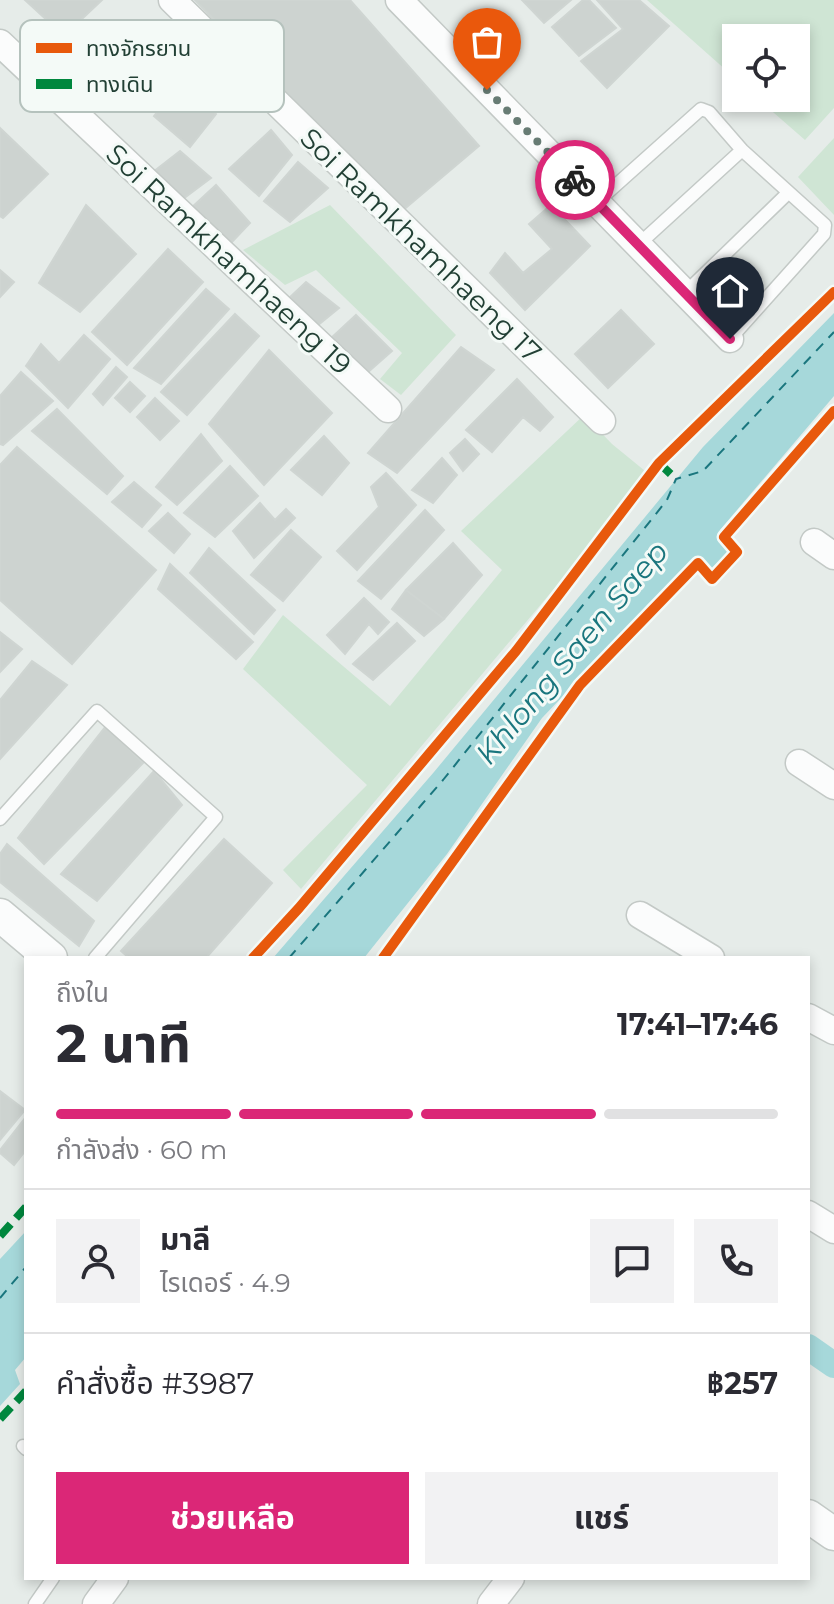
<!DOCTYPE html>
<html lang="th">
<meta charset="utf-8">
<style>
:root{--surface:#fff;--page:#f2f2f3;--text:#2b2b33;--muted:#7c7c81;--line:#e1e1e2;--accent:#db2777}
body{margin:0;font-family:Montserrat,"Noto Sans Thai",sans-serif;background:var(--page);color:var(--text);height:100vh;display:flex;flex-direction:column;font-size:30px;white-space:nowrap}
*{box-sizing:border-box;margin:0}
p{font-size:26px;color:var(--muted)}
.icon{flex:none;width:44px;height:44px;fill:none;stroke:currentColor;stroke-width:2;stroke-linecap:round;stroke-linejoin:round}
.map{position:relative;flex:1;overflow:hidden}
.panel{position:absolute;left:24px;top:956px;width:786px;height:624px;display:flex;flex-direction:column;background:var(--surface);border-radius:0px;box-shadow:0 4px 12px #0003}
.panel>*{flex:none}
.buttons{position:absolute;left:722px;top:24px;display:grid;gap:16px}
.buttons a{display:grid;place-items:center;width:88px;height:88px;border-radius:0px;background:var(--surface);box-shadow:0 4px 12px #0003;font-size:40px}
.pin{position:absolute;display:grid;place-items:center;width:68px;height:68px;color:#fff;margin:-82px -34px;border-radius:50% 50% 50% 0;rotate:-45deg;box-shadow:0 0 8px #0007}
.pin .icon{rotate:45deg}
.courier{position:absolute;display:grid;place-items:center;width:80px;height:80px;margin:-40px;border:6px solid #db2777;border-radius:50%;background:#fff;color:#222;box-shadow:0 2px 10px #0007}
.overview em{font-style:normal;font-weight:700}
.overview div{display:flex;flex-direction:column-reverse}
.overview{display:flex;align-items:center;justify-content:space-between;height:136px;padding:0 32px}
h1{font-size:52px;font-weight:700;line-height:60px}
.bar{display:grid;grid-template-columns:repeat(4,1fr);gap:12px 8px;align-content:center;height:96px;padding:0 32px}
.bar i{height:10px;border-radius:6px;background:var(--line)}
.bar .on{background:var(--accent)}
.bar p{grid-column:span 4}
.line{display:flex;align-items:center;gap:20px;padding:0 32px;border-top:2px solid var(--line)}
.line div{flex:1}
.round{display:grid;place-items:center;flex:none;width:84px;height:84px;border-radius:0px;background:var(--page)}
.cta{display:flex;gap:16px;margin-top:auto;padding:16px 32px}
.cta a{flex:1;height:92px;border-radius:0px;background:var(--accent);color:#fff;font-size:32px;font-weight:700;line-height:92px;text-align:center}
.cta a+a{background:var(--page);color:var(--text)}
.map>svg:first-child{display:block}
</style>
<div class="map">
<svg width="834" height="1604" viewBox="0 0 834 1604">
<rect width="100%" height="100%" fill="#e6ece9"/>
<path fill="#cfe5d4" d="M647 0H834V108L805 140 757 98H796V38H736V79Z
M834 138V215L798 177Z
M330 205 456 335 401 395 380 379 402 353 316 270 285 285 243 250Z
M584 415 612 444 650 475 301 889 283 870 367 785 243 669 283 615 390 706 502 570 461 531Z"/>
<path fill="#a6d8da" d="M834 313V396L720 530 719 537 728 551 707 573 694 559 542 718 447 854 364 958H273L434 772 703 447Z
M26 1231V1357L15 1370 20 1384 0 1406V1259Z"/>
<g fill="none" stroke-linecap="round" stroke-linejoin="round">
<path stroke="#a6d8da" stroke-width="26" d="M808 1347 834 1365"/>
<path stroke="#1a767e" stroke-width="2" stroke-dasharray="10 8" stroke-linecap="butt" d="M289 958 443 780 667 500 676 479 703 471 834 332
M0 1298 26 1267"/>
</g>
<path fill="#cdd3d0" stroke="#cfd5d2" stroke-width="2" d="M25 0H102L64 36Z
M195 0H350L479 146 401 212Z
M522 0H571L544 23Z
M583 0H589L616 28 579 56 552 27Z
M597 0H639L669 26 607 88 581 61 623 29Z
M34 29 61 49 43 69 17 48Z
M182 80 216 114 190 147 154 116Z
M0 128 48 174 3 218 0 216Z
M271 130 292 155 259 196 229 169Z
M180 151 211 178 183 199 153 172Z
M298 162 328 188 290 222 264 201Z
M216 185 250 223 229 245 190 209Z
M86 205 136 254 80 312 39 283Z
M551 205 590 246 525 310 490 273 505 253 523 273 552 249 529 224Z
M168 249 203 282 127 365 92 332Z
M0 270 14 282 0 297Z
M306 282 339 308 317 326 287 300Z
M206 289 229 309 161 384 134 368Z
M621 310 654 344 608 388 575 354Z
M235 314 259 336 187 415 161 392Z
M356 315 392 351 366 374 329 340Z
M84 335 110 359 68 408 26 366 41 344 59 363Z
M461 347 494 370 397 473 368 453Z
M269 350 332 413 264 485 209 424Z
M116 367 127 377 103 405 93 394Z
M21 372 53 401 3 445 0 444V396Z
M517 379 553 417 540 431 523 417 492 452 466 430Z
M130 382 145 396 130 412 115 398Z
M155 398 179 421 160 440 137 417Z
M57 409 123 476 107 494 32 431Z
M201 434 222 461 177 505 156 487Z
M324 436 349 463 322 495 291 470Z
M465 439 479 454 463 471 450 453Z
M17 447 156 570 72 664 0 600V465Z
M442 458 457 475 433 503 412 490Z
M230 466 258 496 215 537 184 513Z
M386 473 416 505 357 570 337 551 379 507 371 487Z
M134 482 161 505 142 527 112 502Z
M260 503 275 520 286 509 295 518 254 558 233 531Z
M425 510 444 530 381 599 358 581Z
M168 513 190 534 174 553 149 531Z
M291 530 321 557 283 601 251 575Z
M453 543 482 575 444 619 406 590Z
M209 548 275 610 254 634 190 573Z
M170 564 253 642 236 659 158 589Z
M406 590 444 619 424 636 392 609Z
M364 598 389 622 378 634 369 624 345 654 327 635Z
M397 623 415 641 373 680 353 664Z
M0 632 22 649 0 672Z
M32 661 67 685 0 759V700Z
M106 726 143 763 44 864 18 838Z
M154 771 182 805 97 901 61 874Z
M224 839 272 883 206 958H129L121 951Z
M7 844 94 921 79 946 0 882V854Z
M0 1091 25 1110 0 1140Z
M26 1117V1150L14 1165 0 1153V1150Z"/>
<g fill="none" stroke-linecap="round" stroke-linejoin="round">
<g stroke="#c3c9c6" stroke-width="15">
<path id="service" d="M597 202 701 109 709 112 742 150 825 225 824 234 730 339
M638 245 742 150
M685 293 788 193
M0 819 97 711 216 817 95 958
M23 1446 26 1449
M35 1604 53 1578"/>
</g>
<g stroke="#c3c9c6" stroke-width="29">
<path id="minor" d="M172 0 602 421
M399 0 730 339
M0 43 388 409
M814 542 834 556
M799 763 834 786
M640 915 711 958
M808 1017 834 1031
M808 1214 834 1230
M96 1604 115 1578
M491 1604 511 1578"/>
</g>
<g stroke="#c3c9c6" stroke-width="35">
<path id="tertiary" d="M0 915 51 958
M808 1516 834 1534"/>
</g>
<use href="#service" stroke="#fbfcfc" stroke-width="12"/>
<use href="#minor" stroke="#fbfcfc" stroke-width="26"/>
<use href="#tertiary" stroke="#fbfcfc" stroke-width="32"/>
<path stroke="#00873e" stroke-width="8" stroke-dasharray="16 8" stroke-linecap="butt" d="M659 463 676 479
M0 1236 26 1207
M0 1419 26 1391"/>
<g stroke="#f4faf7" stroke-width="15">
<path id="cycleway" d="M253 958 299 908 516 651 659 463 834 292
M383 958 580 685 698 563 712 579 737 552 724 537 834 411"/>
</g>
<use href="#cycleway" stroke="#e8590c" stroke-width="10"/>
</g>
<g fill="none" stroke-linecap="round" stroke-linejoin="round">
<path stroke="#677c74" stroke-width="8" stroke-dasharray="0 14.4" d="M487 90 575 180"/>
<path stroke="#db2777" stroke-width="10" d="M575 180 730 339"/>
</g>
<g text-anchor="middle" stroke-width="6" stroke-linejoin="round" paint-order="stroke">
<g font-size="28" fill="#224035" stroke="#f4faf7">
<text transform="translate(421 245) rotate(44)" y="10">Soi Ramkhamhaeng 17</text>
<text transform="translate(229 259) rotate(43)" y="10">Soi Ramkhamhaeng 19</text>
</g>
<g font-size="30" font-style="italic" fill="#1a767e" stroke="#f4faf7">
<text transform="translate(572 653) rotate(-50)" y="10">Khlong Saen Saep</text>
</g>
</g>
<rect x="20" y="20" width="264" height="92" rx="12" fill="#f4faf7" stroke="#b5c2bd" stroke-width="2"/>
<rect x="36" y="43" width="36" height="10" fill="#e8590c"/>
<rect x="36" y="79" width="36" height="10" fill="#00873e"/>
<g font-size="22" fill="#224035">
<text x="86" y="56">ทางจักรยาน</text>
<text x="86" y="92">ทางเดิน</text>
</g>
</svg>
<div class="buttons">
<a><svg class="icon" aria-label="locate" viewBox="0 0 24 24"><circle cx="12" cy="12" r="6"/><path d="M12 2v4M12 18v4M2 12h4M18 12h4"/></svg></a>
</div>
<div class="pin" style="left:487px;top:90px;background:#ea580c"><svg class="icon" aria-label="bag" viewBox="0 0 24 24"><path d="M5 8h14l-1 12H6zM9 8a3 3 0 0 1 6 0"/></svg></div>
<div class="pin" style="left:730px;top:339px;background:#1f2937"><svg class="icon" aria-label="home" viewBox="0 0 24 24"><path d="M3 11l9-7 9 7M6 9v11h12V9"/></svg></div>
<div class="courier" style="left:575px;top:180px"><svg class="icon" aria-label="bike" viewBox="0 0 24 24"><circle cx="6" cy="16" r="4"/><circle cx="18" cy="16" r="4"/><path d="M6 16l4-8h5l3 8M10 8l3 8H6M13 5h3"/></svg></div>
<section class="panel">
<div class="overview"><div><h1>2 นาที</h1><p>ถึงใน</p></div><em>17:41–17:46</em></div>
<div class="bar"><i class="on"></i><i class="on"></i><i class="on"></i><i></i><p>กำลังส่ง · 60 m</p></div>
<div class="line" style="height:144px"><a class="round"><svg class="icon" aria-label="person" viewBox="0 0 24 24"><circle cx="12" cy="8" r="4"/><path d="M4 21q1-7 8-7t8 7"/></svg></a><div><b>มาลี</b><p>ไรเดอร์ · 4.9</p></div><a class="round"><svg class="icon" aria-label="chat" viewBox="0 0 24 24"><path d="M4 5h16v11H9l-5 4z"/></svg></a><a class="round"><svg class="icon" aria-label="phone" viewBox="0 0 24 24"><path d="M5 4h4l2 5-3 2q2 4 5 5l2-3 5 2v4C11 20 4 13 5 4z"/></svg></a></div>
<div class="line" style="height:104px"><div>คำสั่งซื้อ #3987</div><b>฿257</b></div>
<div class="cta"><a>ช่วยเหลือ</a><a>แชร์</a></div>
</section>
</div>
